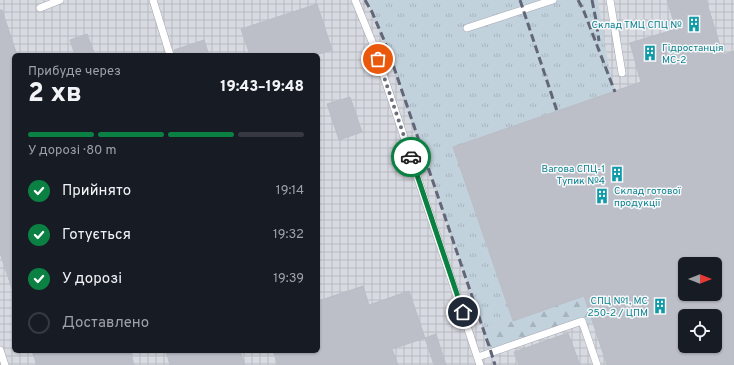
<!DOCTYPE html>
<html lang="uk">
<meta charset="utf-8">
<style>
:root{--surface:#171b24;--page:#242831;--text:#f1f3f6;--muted:#9ea1a6;--line:#363941;--accent:#0b8043}
body{margin:0;font-family:Overpass,sans-serif;background:var(--page);color:var(--text);height:100vh;display:flex;flex-direction:column;font-size:15px;white-space:nowrap}
*{box-sizing:border-box;margin:0}
p{font-size:13px;color:var(--muted)}
.icon{flex:none;width:22px;height:22px;fill:none;stroke:currentColor;stroke-width:2;stroke-linecap:round;stroke-linejoin:round}
.map{position:relative;flex:1;overflow:hidden}
.sheet{position:absolute;left:12px;top:53px;width:308px;height:300px;display:flex;flex-direction:column;background:var(--surface);border-radius:6px;box-shadow:0 1px 3px #0004}
.sheet>*{flex:none}
.needle{width:26px;rotate:90deg}
.controls{position:absolute;left:678px;top:257px;display:grid;gap:8px}
.controls a{display:grid;place-items:center;width:44px;height:44px;border-radius:6px;background:var(--surface);box-shadow:0 1px 3px #0004;font-size:20px}
.pin{position:absolute;display:grid;place-items:center;width:34px;height:34px;color:#fff;margin:-17px;border:2px solid #fff;border-radius:50%;box-shadow:0 1px 4px #0007}
.courier{position:absolute;display:grid;place-items:center;width:40px;height:40px;margin:-20px;border:3px solid #0b8043;border-radius:50%;background:#fff;color:#222;box-shadow:0 1px 5px #0007}
.overview em{font-style:normal;font-weight:800}
.overview div{display:flex;flex-direction:column-reverse}
.overview{display:flex;align-items:center;justify-content:space-between;height:68px;padding:0 16px}
h1{font-size:26px;font-weight:800;line-height:30px}
.bar{display:grid;grid-template-columns:repeat(4,1fr);gap:6px 4px;align-content:center;height:48px;padding:0 16px}
.bar i{height:5px;border-radius:3px;background:var(--line)}
.bar .selected{background:var(--accent)}
.bar p{grid-column:span 4}
ol{padding:0 16px;list-style:none}
li{display:flex;align-items:center;gap:12px;height:44px}
li p{margin-inline-start:auto}
li .icon{padding:4px;border-radius:50%;background:var(--accent);color:#fff;stroke-width:4}
li:last-child{color:var(--muted)}
li i{width:22px;height:22px;border:2px solid var(--line);border-radius:50%}
.map>svg:first-child{display:block}
</style>
<div class="map">
<svg width="734" height="365" viewBox="0 0 734 365">
<defs>
<pattern id="industrial-grid" width="8" height="8" patternUnits="userSpaceOnUse"><rect width="8" height="8" fill="#d7dae1"/><path d="M0 4h8M4 0v8" fill="none" stroke="#b9bbc2"/></pattern>
<pattern id="grass-tufts" width="24" height="20" patternUnits="userSpaceOnUse"><rect width="24" height="20" fill="#c2d2dc"/><path d="M3 7l-1-3M5 7V3M7 7l1-3M15 17l-1-3M17 17v-4M19 17l1-3" fill="none" stroke="#a7b4be"/></pattern>
<pattern id="forest-firs" width="22" height="20" patternUnits="userSpaceOnUse"><rect width="22" height="20" fill="#c2d2dc"/><path d="M5 1l3.5 6h-7zM16 11l3.5 6h-7z" fill="#a7b4be"/></pattern>
</defs>
<rect width="100%" height="100%" fill="#e6e9ed"/>
<path fill="url(#industrial-grid)" fill-rule="evenodd" d="M0 0H734V365H0ZM14 55H318V351H14ZM685 264H715V294H685ZM685 316H715V346H685Z"/>
<path fill="url(#grass-tufts)" d="M365 0H598L608 62 615 92 453 147 513 321 484 331 387 47 372 12Z"/>
<path fill="url(#forest-firs)" d="M584 296 592 322 583 325 582 321 491 352 484 331Z"/>
<path fill="#bcbfc8" stroke="#b9bdc6" fill-rule="evenodd" d="M667 0H706L723 55 734 51V365H607L584 296 513 321 453 147 641 82 630 43 676 29ZM685 264H715V294H685ZM685 316H715V346H685Z
M317 4 332 50 316 55H250L241 29Z
M0 10H2L17 55H14V289H12L0 253Z
M87 34 95 55H75L70 40Z
M204 40 209 55H175L174 50Z
M350 97 362 132 339 140 327 104Z
M363 286 369 305 409 291 425 338 392 349 398 365H278L273 351H318V301Z
M568 333 580 365H519L514 352Z
M436 334 446 365H434L425 338Z
M32 351H130L134 365H37Z
M166 351H240L245 365H170Z"/>
<g fill="none" stroke-linecap="round" stroke-linejoin="round">
<g stroke="#a5a8b2" stroke-width="8">
<path id="service" d="M153 0 170 55
M355 0 373 44 480 365
M610 0 622 73
M40 8 60 0
M467 28 553 0
M0 350 5 365
M478 357 582 321 597 365"/>
</g>
<use href="#service" stroke="#fff" stroke-width="7"/>
<path stroke="#626679" stroke-width="3" stroke-dasharray="8 4" stroke-linecap="butt" d="M365 0 372 12 387 47 491 352 495 365
M520 0 557 111
M578 0 583 9 615 92
M592 0 596 20 599 41"/>
</g>
<g fill="none" stroke-linecap="round" stroke-linejoin="round">
<path stroke="#6a6e7b" stroke-width="4" stroke-dasharray="0 7.2" d="M378 59 411 157"/>
<path stroke="#0b8043" stroke-width="5" d="M411 157 463 312"/>
</g>
<defs>
<g id="building-bare" transform="scale(1.2)"><path d="M-4-6H4V6H1V3H-1V6H-4ZM-2.5-4.3h1.7v1.8h-1.7ZM.8-4.3h1.7v1.8H.8ZM-2.5-1h1.7V.8h-1.7ZM.8-1h1.7V.8H.8Z" fill="#0f9aa8" stroke="#f6f8fa" stroke-width="2.5" paint-order="stroke"/></g>
</defs>
<g fill-rule="evenodd">
<use href="#building-bare" x="694" y="24"/>
<use href="#building-bare" x="650" y="53"/>
<use href="#building-bare" x="617" y="174"/>
<use href="#building-bare" x="602" y="196"/>
<use href="#building-bare" x="660" y="306"/>
</g>
<g text-anchor="middle" stroke-width="3" stroke-linejoin="round" paint-order="stroke">
<g font-size="10" fill="#0d838f" stroke="#f6f8fa" text-anchor="end">
<text x="682" y="28">Склад ТМЦ СПЦ №</text>
<text x="662" y="51" text-anchor="start">Гідростанція<tspan x="662" dy="12">МС-2</tspan></text>
<text x="605" y="172">Вагова СПЦ-1<tspan x="605" dy="12">Тупик №4</tspan></text>
<text x="614" y="194" text-anchor="start">Склад готової<tspan x="614" dy="12">продукції</tspan></text>
<text x="648" y="304">СПЦ №1, МС<tspan x="648" dy="12">250-2 / ЦПМ</tspan></text>
</g>
</g>
</svg>
<div class="controls">
<a><svg class="needle" viewBox="-14 -14 28 28"><path d="M0-13l5 13h-10z" fill="#e53935"/><path d="M0 13l5-13h-10z" fill="#9ea1a6"/></svg></a>
<a><svg class="icon" aria-label="locate" viewBox="0 0 24 24"><circle cx="12" cy="12" r="6"/><path d="M12 2v4M12 18v4M2 12h4M18 12h4"/></svg></a>
</div>
<div class="pin" style="left:378px;top:59px;background:#ea580c"><svg class="icon" aria-label="bag" viewBox="0 0 24 24"><path d="M5 8h14l-1 12H6zM9 8a3 3 0 0 1 6 0"/></svg></div>
<div class="pin" style="left:463px;top:312px;background:#1f2937"><svg class="icon" aria-label="home" viewBox="0 0 24 24"><path d="M3 11l9-7 9 7M6 9v11h12V9"/></svg></div>
<div class="courier" style="left:411px;top:157px"><svg class="icon" aria-label="car" viewBox="0 0 24 24"><path d="M5 17H2v-5l4-1 3-4h7l3 4 3 1v5h-3M9 17h6M6 11h13"/><circle cx="7" cy="17" r="2"/><circle cx="17" cy="17" r="2"/></svg></div>
<section class="sheet">
<div class="overview"><div><h1>2 хв</h1><p>Прибуде через</p></div><em>19:43–19:48</em></div>
<div class="bar"><i class="selected"></i><i class="selected"></i><i class="selected"></i><i></i><p>У дорозі · 80 m</p></div>
<ol>
<li><svg class="icon" aria-label="check" viewBox="0 0 24 24"><path d="M5 12l5 5 9-10"/></svg>Прийнято<p>19:14</p></li>
<li><svg class="icon" aria-label="check" viewBox="0 0 24 24"><path d="M5 12l5 5 9-10"/></svg>Готується<p>19:32</p></li>
<li><svg class="icon" aria-label="check" viewBox="0 0 24 24"><path d="M5 12l5 5 9-10"/></svg>У дорозі<p>19:39</p></li>
<li><i></i>Доставлено</li>
</ol>
</section>
</div>
